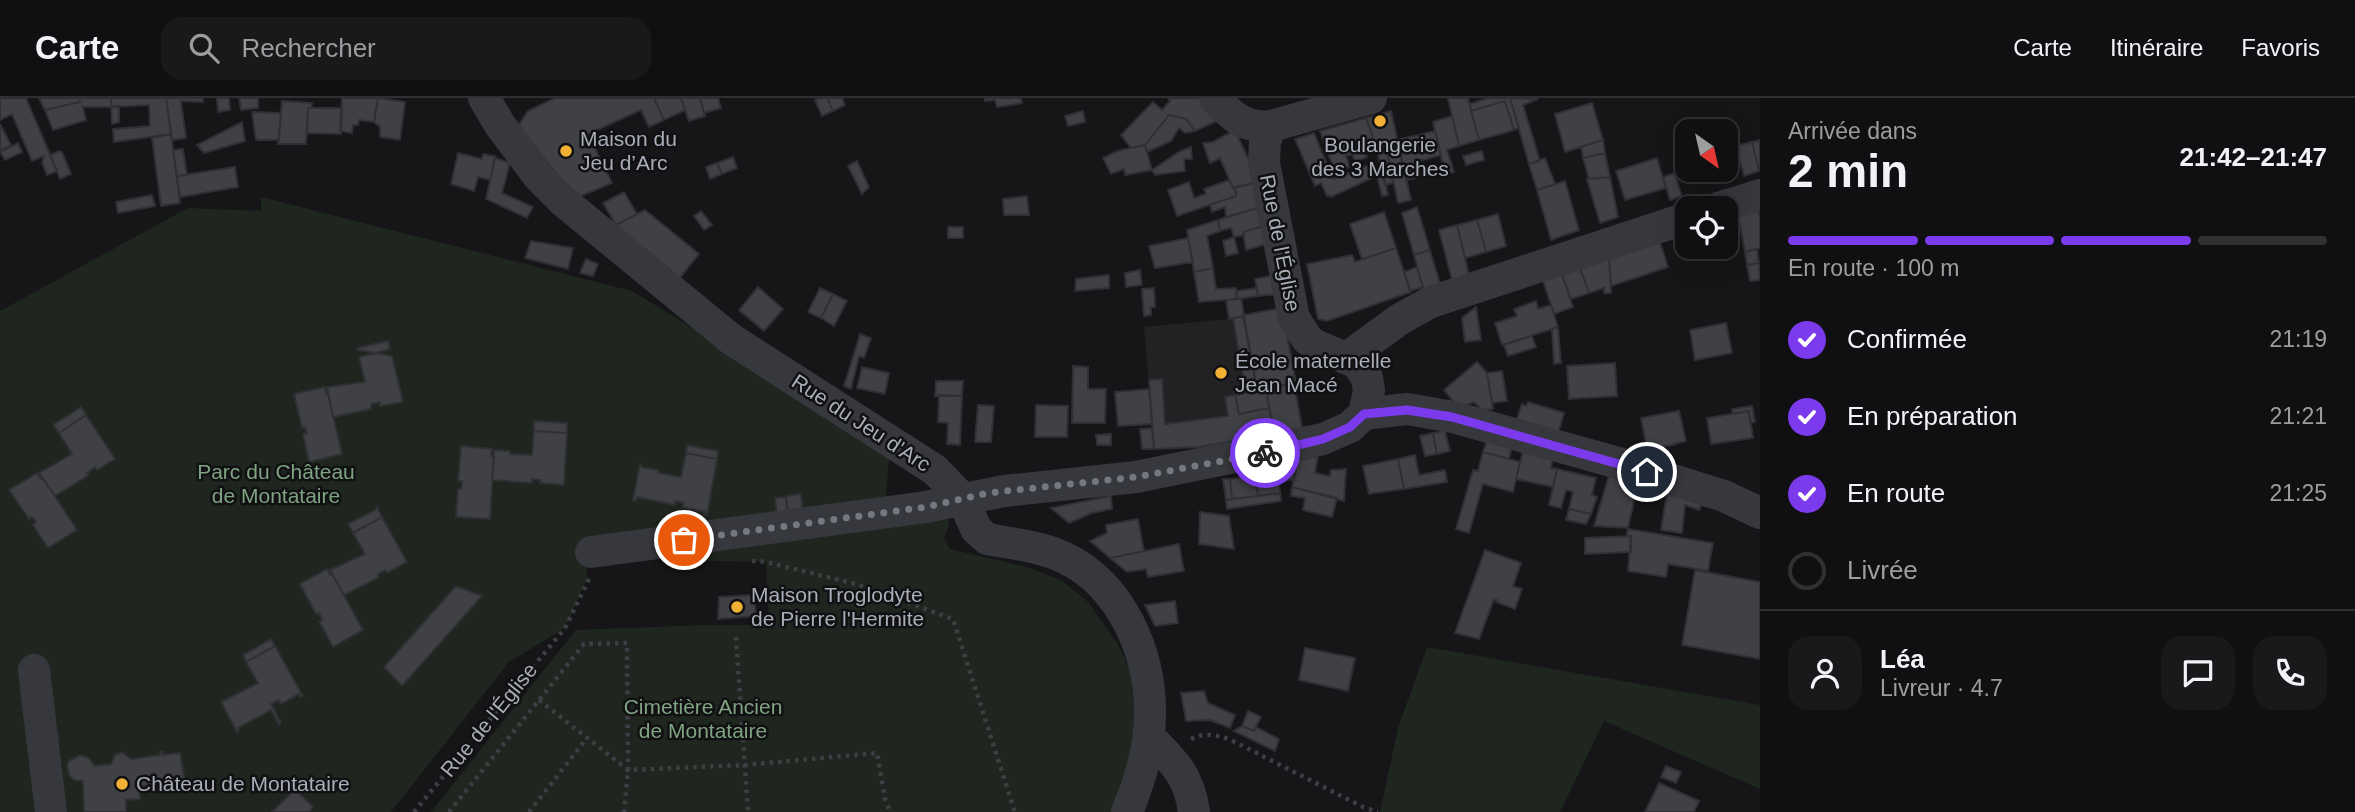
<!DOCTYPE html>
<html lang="fr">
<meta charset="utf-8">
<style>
:root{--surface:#101012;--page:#19191b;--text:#f1f3f6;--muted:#9c9d9f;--line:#303032;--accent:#7c3aed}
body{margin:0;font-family:Arial,sans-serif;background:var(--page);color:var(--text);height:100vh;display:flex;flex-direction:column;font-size:26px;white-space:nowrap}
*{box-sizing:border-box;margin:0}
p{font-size:23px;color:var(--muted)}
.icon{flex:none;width:38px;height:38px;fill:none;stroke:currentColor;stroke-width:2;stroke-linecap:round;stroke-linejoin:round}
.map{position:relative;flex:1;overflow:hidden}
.details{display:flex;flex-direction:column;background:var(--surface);width:595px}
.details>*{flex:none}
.needle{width:46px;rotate:146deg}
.tools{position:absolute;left:1675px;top:21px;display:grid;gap:14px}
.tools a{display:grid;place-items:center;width:63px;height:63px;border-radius:14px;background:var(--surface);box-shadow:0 7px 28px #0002,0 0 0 2px var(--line);font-size:35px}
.pin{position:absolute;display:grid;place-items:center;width:60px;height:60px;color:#fff;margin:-30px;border:4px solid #fff;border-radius:50%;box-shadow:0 2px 7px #0007}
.courier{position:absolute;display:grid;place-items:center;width:70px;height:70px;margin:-35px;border:5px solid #7c3aed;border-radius:50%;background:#fff;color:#222;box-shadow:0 2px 9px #0007}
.overview em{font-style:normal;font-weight:600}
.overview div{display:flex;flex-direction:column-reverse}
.overview{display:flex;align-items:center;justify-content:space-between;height:119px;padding:0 28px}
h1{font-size:46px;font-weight:600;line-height:52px}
.bar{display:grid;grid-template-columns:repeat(4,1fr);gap:10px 7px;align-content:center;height:84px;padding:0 28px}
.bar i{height:9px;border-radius:5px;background:var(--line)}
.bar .active{background:var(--accent)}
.bar p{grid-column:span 4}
.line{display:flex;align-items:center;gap:18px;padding:0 28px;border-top:2px solid var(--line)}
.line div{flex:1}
.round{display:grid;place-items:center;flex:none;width:74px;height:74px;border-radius:21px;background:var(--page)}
ol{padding:0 28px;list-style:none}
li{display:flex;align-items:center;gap:21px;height:77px}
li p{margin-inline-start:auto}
li .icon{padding:7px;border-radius:50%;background:var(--accent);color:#fff;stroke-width:4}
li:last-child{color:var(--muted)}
li i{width:38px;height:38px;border:4px solid var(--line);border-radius:50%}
header{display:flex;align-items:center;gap:42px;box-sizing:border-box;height:98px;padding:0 35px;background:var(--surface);border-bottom:2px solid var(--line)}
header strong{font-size:33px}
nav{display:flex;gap:38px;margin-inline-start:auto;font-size:24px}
.search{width:490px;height:63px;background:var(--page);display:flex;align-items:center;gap:18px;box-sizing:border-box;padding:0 24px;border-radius:21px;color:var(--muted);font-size:26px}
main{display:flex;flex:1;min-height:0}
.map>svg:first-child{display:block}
</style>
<header>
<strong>Carte</strong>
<div class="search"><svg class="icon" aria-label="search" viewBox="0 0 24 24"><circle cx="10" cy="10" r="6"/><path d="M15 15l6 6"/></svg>Rechercher</div>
<nav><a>Carte</a><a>Itinéraire</a><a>Favoris</a></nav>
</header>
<main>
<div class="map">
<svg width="1760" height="714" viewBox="0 0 1760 714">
<rect width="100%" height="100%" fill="#161618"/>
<path fill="#222225" d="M1282 210 1302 330 1199 349 1154 351 1144 229 1229 221Z"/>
<path fill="#1e261f" d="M261 99 632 193 890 351 885 408 947 418 949 427 944 441 950 451 1027 469 1061 482 1088 504 1116 543 1125 560 1134 586 1136 640 1112 714H431L576 532 703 527H757L769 525 766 464 680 462 655 440 585 447 587 481 565 530 509 564 391 714H0V213L188 110 261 113Z
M1427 549 1760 607V691L1604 623 1560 714H1380L1398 630Z"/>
<path fill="#404145" stroke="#303034" stroke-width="2" d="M0 0H26L57 73 47 77 42 65 44 58 32 63 12 16 0 22Z
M39 0H79L80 4 45 12Z
M79 0H111V9H83L86 22 53 32 45 12 80 4Z
M111 0H166L171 36 114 44 113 31 150 28 149 7 111 9Z
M166 0H203V4L181 3 186 40 172 42Z
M217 0H229L230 12 218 14Z
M239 0H258V10L241 12Z
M342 0H378L374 24 359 22 358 27H353L352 35 340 33Z
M378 0 405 4 400 42 380 39V29L374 24Z
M555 0H654L664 22 649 29 641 12 588 36 612 85 576 100 518 28 528 13Z
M654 0H681L685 12 664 22Z
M681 0H700L705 18 689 23Z
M700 0H718L721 10 704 15Z
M819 0H827L833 13 822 18 815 2Z
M827 0H842L845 7 833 13Z
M985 0H1021L1022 5 997 9 995 2 985 3Z
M1168 0H1202L1219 22 1195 33 1186 21 1169 17 1145 47 1131 50 1121 37 1153 4 1162 12 1170 3Z
M1448 0H1468L1479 42 1459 48Z
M1488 0H1510L1519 30 1514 32 1505 3 1471 13 1470 6Z
M1510 0 1538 1 1523 7 1540 63 1529 66Z
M282 3 312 5 311 10H308L306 46H278Z
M1505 3 1514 32 1479 42 1471 13Z
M1592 5 1603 42 1565 54 1555 16Z
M119 8V24L112 26 111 9Z
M308 10H342L341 36 307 35Z
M1083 13 1085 24 1068 28 1065 18Z
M1391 13 1411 102 1398 105 1385 44 1376 48 1366 20Z
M252 14 281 15 279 42H256Z
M1169 17 1186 21 1195 33 1185 35 1179 30 1171 43 1147 54 1145 47Z
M1452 18 1459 48 1447 52 1454 74 1445 76 1433 24Z
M1366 20 1376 48 1364 53 1367 59 1355 64 1352 56 1346 58 1350 69 1335 74 1320 33Z
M242 24 245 43 204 55 197 47Z
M0 26 11 47 0 52Z
M1235 32 1259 84 1233 90 1220 60 1210 65 1203 45 1213 44Z
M1435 33 1441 57 1419 63 1423 78 1406 82 1397 42Z
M1314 35 1333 81 1368 67 1372 80 1331 99 1330 97 1327 98 1321 85 1315 88 1295 41Z
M171 36 180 105 161 108 152 40Z
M1603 42 1605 55 1583 60 1581 49Z
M1760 42V73H1759L1752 44Z
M1385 44 1393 85 1385 87 1376 48Z
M1752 44 1759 73 1744 78 1736 48Z
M18 45 22 54 5 62 0 54Z
M1145 47 1152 72 1125 77 1124 71 1111 76 1103 60 1117 53Z
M1191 49 1192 61H1184L1185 73 1155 77 1152 72 1179 54Z
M183 51 187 77 177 78 173 52Z
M59 53 62 54 71 76 60 81 50 57Z
M1482 53 1484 62 1466 67 1463 58Z
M458 55 482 61 483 56 495 58 490 82 478 79 474 93 451 86Z
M1605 55 1610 79 1589 81 1583 60Z
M733 59 737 70 722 76 717 65Z
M495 60 510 65 502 95 533 109 527 120 486 101Z
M1545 60 1555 86 1537 92 1529 66Z
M1657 60 1666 90 1625 102 1616 73Z
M857 63 869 89 862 96 848 68Z
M717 65 722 76 710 81 706 69Z
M235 69 238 89 180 99 177 78Z
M1382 72 1388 97 1382 98 1376 74Z
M1674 75 1682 98 1670 102 1663 79Z
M1610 79 1618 119 1600 125 1587 81Z
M1229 82 1233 90 1235 89 1236 98 1177 118 1168 92 1189 84 1194 100 1206 96 1204 91Z
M1565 83 1579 132 1551 142 1537 92Z
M1259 84 1264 108 1226 119 1225 109 1212 114 1210 107 1236 98 1235 89Z
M624 94 637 116 616 127 603 105Z
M152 97 155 108 118 115 116 104Z
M1027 98 1029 117H1004L1003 101Z
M1757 106 1760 121V150L1745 154 1737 112Z
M1264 108 1267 127 1243 134 1244 137 1234 139 1231 130 1220 133 1218 122Z
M1417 109 1430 152 1414 157 1402 115Z
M645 112 699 156 678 182 616 127Z
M701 113 712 127 704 132 694 118Z
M1384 114 1396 150 1362 161 1350 126Z
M1498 116 1506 148 1486 154 1477 122Z
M1218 122 1220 133 1207 138 1213 170 1194 174 1187 132Z
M1477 122 1486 154 1465 160 1457 127Z
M1267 127 1270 145 1246 152 1243 134Z
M1457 127 1469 177 1452 182 1439 132Z
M948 129H963V140H948Z
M1658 138 1668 169 1611 188 1609 155Z
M1234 139 1238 155 1226 158 1223 143Z
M1188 140 1193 164 1155 170 1149 148Z
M531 143 573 150 568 171 525 160Z
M1396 150 1411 194 1327 223 1318 221 1307 166 1352 157 1355 164Z
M1757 151 1759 165 1747 167 1745 154Z
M1430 152 1440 186 1423 191 1414 157Z
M1609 155 1611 195H1604V190L1589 195 1578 165Z
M586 161 598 166 593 178 580 175Z
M1578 165 1589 195 1571 201 1560 171Z
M1759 165 1760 182 1750 183 1747 167Z
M1417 169 1423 189 1410 193 1404 174Z
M1213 170 1216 191 1236 190 1237 201 1199 204 1194 174Z
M1560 171 1573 209 1554 216 1541 177Z
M1140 172 1142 187 1126 189 1125 175Z
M1109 177V190L1075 193 1076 181Z
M1276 177 1280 196 1258 198 1255 181Z
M758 189 783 211 764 233 739 212Z
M820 190 833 196 821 220 808 214Z
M1154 190 1155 209H1151V217L1144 218 1142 191Z
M1257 190 1258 198 1237 201 1236 193Z
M833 196 847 203 834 228 821 220Z
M1241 200 1244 218 1229 221 1226 202Z
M1536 203 1538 211 1551 207 1558 229 1502 247 1495 225 1517 218 1514 211Z
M1476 209 1481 242 1465 244 1462 220Z
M1282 210 1296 285 1257 292 1243 217Z
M1244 218 1257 292 1266 290 1269 310 1239 316 1235 297 1246 295 1233 220Z
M1726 225 1732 255 1695 262 1690 232Z
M1558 229 1561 265 1554 266 1552 231Z
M860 236 871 240 864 260 859 258 851 291 844 288Z
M1532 238 1536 249 1508 258 1504 247Z
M388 243 390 251 377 255 357 252V250Z
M377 255 392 258 403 304 380 308V304L371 306V311L333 319 327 289 365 284 359 259Z
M1477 264 1487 275 1493 311 1483 313 1474 304 1459 310 1444 292Z
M1615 265 1617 298 1569 301 1567 268Z
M1073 268 1088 269V291H1106L1105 325H1072Z
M862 269 889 275 885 296 857 290Z
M1502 273 1507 303 1492 305 1487 275Z
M1162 281 1165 326 1228 318 1225 299 1235 297 1239 316 1269 310 1274 336 1199 349 1154 351 1149 282Z
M936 283H963L962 298H935Z
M1294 285 1302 330 1274 335 1266 290Z
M325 289 326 296H328L342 356 309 364 303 336 307 335 305 329 302 330 294 296Z
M1149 291 1152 326 1118 328 1115 294Z
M939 297 962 298 960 347 947 346 948 325 938 324Z
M1528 304 1564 315 1557 339 1515 326 1522 306 1526 308Z
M978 307 994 308 991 344H975Z
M1036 307 1068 308 1067 339H1035Z
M1752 308 1755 324 1750 325 1749 313 1733 316 1732 311Z
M81 309 86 317 59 335 53 327Z
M1679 313 1686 343 1674 346V347L1647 351 1641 320Z
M1749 313 1753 340 1711 346 1707 320Z
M86 317 115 361 97 372 95 369 87 375 89 377 55 398 39 375 72 356 59 335Z
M534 323 567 325V335L534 333Z
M1152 330 1154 351H1142L1140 331Z
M534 333 567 335 564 387 540 385 541 382 532 381V385L492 382 494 352 510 353V356L532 357Z
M1445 333 1450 353 1437 356 1433 335Z
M1433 335 1437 356 1425 358 1420 338Z
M1111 336V347H1097L1096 337Z
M1487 342 1512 348 1509 361 1483 354Z
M1525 345 1554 354 1551 370 1557 371 1553 389 1516 381Z
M687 347 718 353 717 361 686 355Z
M461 348 492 351 491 358H494L490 421 456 419 458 391 462 390V383H458Z
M1483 354 1520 364 1513 394 1483 386 1469 435 1456 431 1473 372 1478 373Z
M686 355 717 361 707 417H704L705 414 682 409 684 405 676 403 675 407 637 399 636 403 633 402 640 366 642 369 658 372V375L681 379Z
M1415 357 1419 377 1445 372 1447 384 1404 391 1398 361Z
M1318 358 1315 375 1330 378 1331 372 1346 371 1344 403 1292 389 1298 362Z
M1398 361 1404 391 1369 396 1363 368Z
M1298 362 1294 382 1279 383 1280 395 1258 398 1255 378 1278 374 1277 366Z
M1557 371 1596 380 1592 397 1597 399 1591 416 1569 411 1573 394 1566 392 1561 410 1549 407Z
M1610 374 1639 381 1628 430 1594 428Z
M37 375 41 381 43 380 77 432 48 450 33 427 36 424 32 419 29 421 9 392Z
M1255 378 1258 398 1232 401 1230 381Z
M1223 381H1230L1232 401 1226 402Z
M1292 389 1337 400 1332 419 1303 412 1305 400 1291 398Z
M1280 395 1281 403 1227 411 1226 402Z
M1667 395 1705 400 1699 412 1685 407 1682 435 1661 432Z
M801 396 803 415 788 417 786 398Z
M1111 398 1112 411 1092 415 1069 425 1051 410Z
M786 399 788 417 777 419 775 400Z
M377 409 382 419 353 435 348 426 375 412Z
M1569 411 1591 416 1586 426 1566 422Z
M1200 414 1229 418 1234 451 1199 446Z
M382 419 407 464 387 475 385 472 378 476V480L344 497 330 472 365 456 353 435Z
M1138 421 1144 453 1110 460 1090 443 1107 435 1106 427Z
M1628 431 1713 445 1708 473 1668 466 1666 479 1628 473 1631 438H1626Z
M1631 438V454L1585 456V440Z
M1179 446 1184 473 1148 479 1146 471 1127 474 1110 460Z
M1485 452 1521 465 1513 488 1522 491 1515 511 1496 504 1497 502 1494 501 1479 541 1455 535Z
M327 471 330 477 332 476 363 532 333 549 319 523 322 522 319 515 316 516 300 486Z
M1695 472 1760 484V561L1682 547Z
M456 488 482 498 402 588 384 569Z
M754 497 756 518 718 521 719 499Z
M1175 503 1178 525 1155 528 1145 507Z
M271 541 275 548 246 564 243 557Z
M275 548 303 598 300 599 299 596 281 606 279 602 271 606 281 625 279 627 271 612 238 630 239 632 237 634 221 604 258 585 246 564Z
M1305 550 1355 560 1348 593 1299 582Z
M1204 593 1208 605 1235 617 1230 630 1210 622 1186 623 1181 595Z
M1248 613 1261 619 1254 633 1242 628Z
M1242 628 1254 633 1256 629 1279 641 1275 653 1234 633Z
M122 654 131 661 160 657V654H163V657L180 655 185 684 139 689 140 701 126 702V714H84L83 683 74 682 69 677 67 667 69 663 80 657 89 660 94 668 111 666 115 657Z
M1666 668 1681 674 1676 685 1661 679Z
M1659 685 1699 703 1694 714H1645Z
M295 691 313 709 309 714H272Z"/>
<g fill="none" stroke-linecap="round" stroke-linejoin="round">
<path stroke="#3d3f44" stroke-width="4.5" stroke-dasharray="3.5 5" stroke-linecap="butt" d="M752 463 766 464 856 486 953 521 1015 714
M736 539 748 714
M539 602 628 672 745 667 877 655 885 701 890 714
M1191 641C1205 634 1217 637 1231 642L1363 709 1378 714
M414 714 565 530 589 481
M449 714 584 546 627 545 628 672 624 714
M529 714 587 640"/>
<path stroke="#37383d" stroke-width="32" d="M484 0 500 27 539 79 563 103 731 241 935 372 963 401 976 431 987 441C1013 446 1040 448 1065 460 1121 487 1151 555 1150 616 1150 650 1140 683 1127 714
M1215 0C1231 18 1246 31 1271 28L1371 0
M1718 110 1760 97
M1348 259 1400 221 1431 204 1687 120
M1364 316 1407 311 1453 319 1622 366 1724 398 1760 415
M591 454 926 409 1004 393 1136 379 1323 341 1350 329 1364 316 1369 292 1367 280 1357 265 1315 247 1307 241 1294 220 1264 65 1265 43 1271 28
M34 572 51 714
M1149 639C1174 664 1189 677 1194 714"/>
</g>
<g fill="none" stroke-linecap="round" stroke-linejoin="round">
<path stroke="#757880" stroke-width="7" stroke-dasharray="0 12.6" d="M684 442 926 409 988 395 1136 379 1265 355"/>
<path stroke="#7c3aed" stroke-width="9" d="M1265 355 1323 341 1350 329 1364 316 1407 312 1452 319 1647 374"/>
</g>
<g fill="#f2b134" stroke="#111113" stroke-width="2.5">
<circle cx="1380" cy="23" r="7"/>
<circle cx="566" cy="53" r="7"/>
<circle cx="1221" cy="275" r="7"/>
<circle cx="737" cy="509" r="7"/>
<circle cx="122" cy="686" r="7"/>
</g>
<g text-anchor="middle" stroke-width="5" stroke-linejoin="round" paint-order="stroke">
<g font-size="21" fill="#a8adb8" stroke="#111113" text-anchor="start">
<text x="580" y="48">Maison du<tspan x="580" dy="24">Jeu d’Arc</tspan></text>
<text x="1380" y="54" text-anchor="middle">Boulangerie<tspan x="1380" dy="24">des 3 Marches</tspan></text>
<text x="1235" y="270">École maternelle<tspan x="1235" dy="24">Jean Macé</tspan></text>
<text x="751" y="504">Maison Troglodyte<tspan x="751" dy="24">de Pierre l'Hermite</tspan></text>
<text x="136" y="693">Château de Montataire</text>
</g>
<g font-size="21" fill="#a8adb8" stroke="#111113">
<text transform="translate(1280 145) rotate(79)" y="7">Rue de l'Église</text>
<text transform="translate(861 325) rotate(33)" y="7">Rue du Jeu d'Arc</text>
<text transform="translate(489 622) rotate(-51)" y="7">Rue de l'Église</text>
</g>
<g font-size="21" fill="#7fa381" stroke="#111113">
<text x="276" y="381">Parc du Château<tspan x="276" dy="24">de Montataire</tspan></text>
<text x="703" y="616">Cimetière Ancien<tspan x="703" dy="24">de Montataire</tspan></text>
</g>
</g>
</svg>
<div class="tools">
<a><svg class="needle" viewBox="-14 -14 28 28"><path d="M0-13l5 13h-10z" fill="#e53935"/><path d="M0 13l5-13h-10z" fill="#9c9d9f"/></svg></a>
<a><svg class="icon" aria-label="locate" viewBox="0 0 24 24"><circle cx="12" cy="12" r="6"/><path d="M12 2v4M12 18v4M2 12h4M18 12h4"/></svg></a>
</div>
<div class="pin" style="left:684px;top:442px;background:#ea580c"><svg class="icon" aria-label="bag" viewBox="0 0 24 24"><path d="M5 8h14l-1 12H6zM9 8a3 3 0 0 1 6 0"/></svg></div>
<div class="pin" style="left:1647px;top:374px;background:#1f2937"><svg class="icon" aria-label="home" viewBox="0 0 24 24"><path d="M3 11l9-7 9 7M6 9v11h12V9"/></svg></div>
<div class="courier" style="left:1265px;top:355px"><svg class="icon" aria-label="bike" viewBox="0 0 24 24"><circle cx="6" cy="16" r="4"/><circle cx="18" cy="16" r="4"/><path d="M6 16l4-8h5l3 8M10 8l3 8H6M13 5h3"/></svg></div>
</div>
<section class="details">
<div class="overview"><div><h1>2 min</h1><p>Arrivée dans</p></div><em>21:42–21:47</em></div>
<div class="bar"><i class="active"></i><i class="active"></i><i class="active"></i><i></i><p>En route · 100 m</p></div>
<ol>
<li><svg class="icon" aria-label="check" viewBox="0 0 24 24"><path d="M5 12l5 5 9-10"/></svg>Confirmée<p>21:19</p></li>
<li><svg class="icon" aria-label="check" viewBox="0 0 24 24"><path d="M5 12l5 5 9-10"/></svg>En préparation<p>21:21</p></li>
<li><svg class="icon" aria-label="check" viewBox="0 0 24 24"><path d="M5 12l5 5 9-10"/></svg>En route<p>21:25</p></li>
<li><i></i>Livrée</li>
</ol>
<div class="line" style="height:126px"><a class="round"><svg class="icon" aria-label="person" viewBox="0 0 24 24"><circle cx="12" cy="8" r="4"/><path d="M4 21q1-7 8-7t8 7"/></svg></a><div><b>Léa</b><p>Livreur · 4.7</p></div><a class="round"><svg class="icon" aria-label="chat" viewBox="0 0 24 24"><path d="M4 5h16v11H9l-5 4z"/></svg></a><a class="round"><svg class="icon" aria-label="phone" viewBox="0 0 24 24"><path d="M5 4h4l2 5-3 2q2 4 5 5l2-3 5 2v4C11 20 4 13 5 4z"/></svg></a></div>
</section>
</main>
